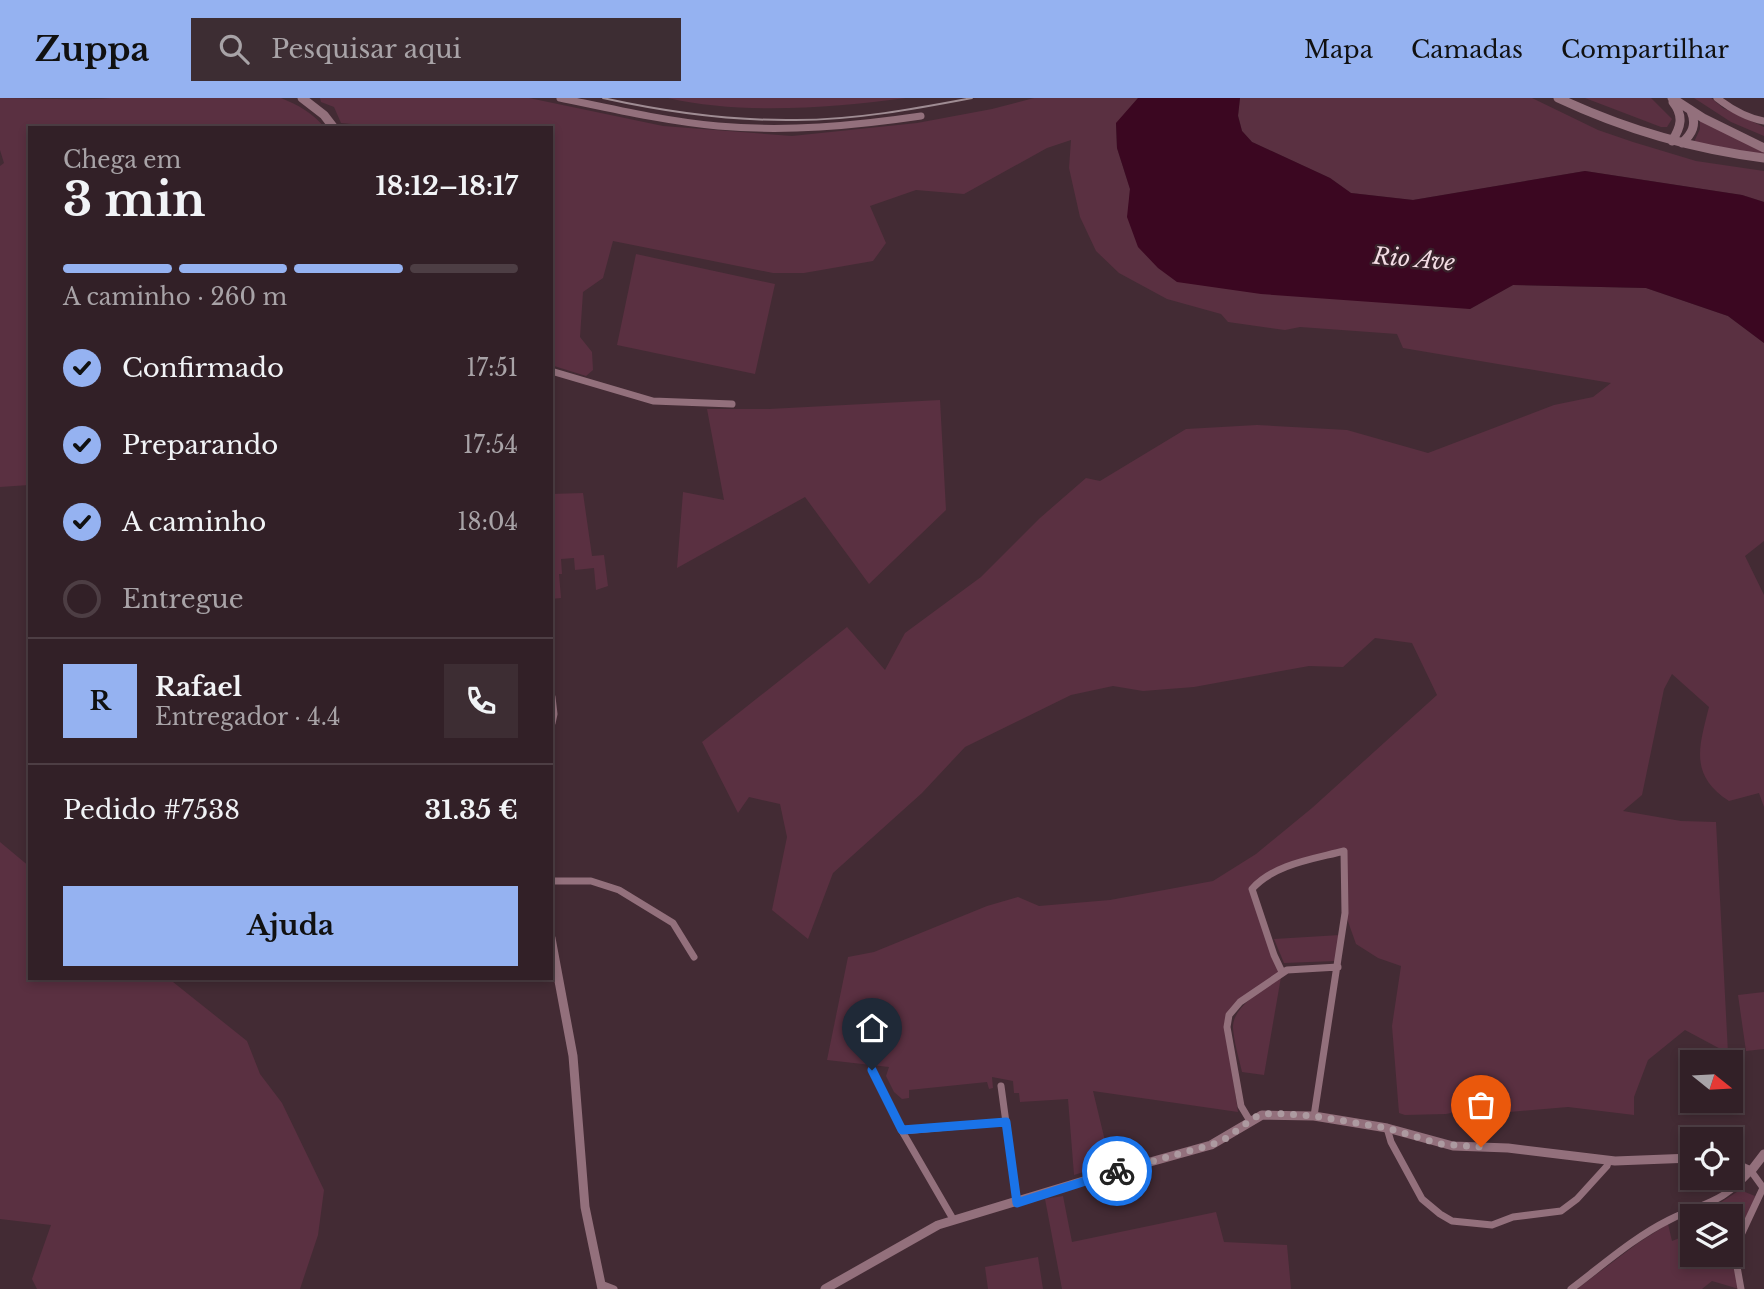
<!DOCTYPE html>
<html lang="pt">
<meta charset="utf-8">
<style>
:root{--surface:#322027;--page:#3d2d33;--text:#f1f3f6;--muted:#a8a3a7;--line:#4d3e44;--accent:#95b2f1}
body{margin:0;font-family:"Libre Baskerville",serif;background:var(--page);color:var(--text);height:100vh;display:flex;flex-direction:column;font-size:26px;white-space:nowrap}
*{box-sizing:border-box;margin:0}
p{font-size:23px;color:var(--muted)}
.icon{flex:none;width:38px;height:38px;fill:none;stroke:currentColor;stroke-width:2;stroke-linecap:round;stroke-linejoin:round}
.map{position:relative;flex:1;overflow:hidden}
.drawer{position:absolute;left:28px;top:28px;width:525px;height:854px;display:flex;flex-direction:column;background:var(--surface);border-radius:0px;box-shadow:0 4px 10px #0003,0 0 0 2px var(--line)}
.drawer>*{flex:none}
.needle{width:46px;rotate:108deg}
.tools{position:absolute;left:1680px;top:952px;display:grid;gap:14px}
.tools a{display:grid;place-items:center;width:63px;height:63px;border-radius:0px;background:var(--surface);box-shadow:0 4px 10px #0003,0 0 0 2px var(--line);font-size:35px}
.pin{position:absolute;display:grid;place-items:center;width:60px;height:60px;color:#fff;margin:-72px -30px;border-radius:50% 50% 50% 0;rotate:-45deg;box-shadow:0 0 7px #0007}
.pin .icon{rotate:45deg}
.courier{position:absolute;display:grid;place-items:center;width:70px;height:70px;margin:-35px;border:5px solid #1a73e8;border-radius:50%;background:#fff;color:#222;box-shadow:0 2px 9px #0007}
.summary em{font-style:normal;font-weight:700}
.summary div{display:flex;flex-direction:column-reverse}
.summary{display:flex;align-items:center;justify-content:space-between;height:119px;padding:0 35px}
h1{font-size:46px;font-weight:700;line-height:52px}
.bar{display:grid;grid-template-columns:repeat(4,1fr);gap:10px 7px;align-content:center;height:84px;padding:0 35px}
.bar i{height:9px;border-radius:5px;background:var(--line)}
.bar .active{background:var(--accent)}
.bar p{grid-column:span 4}
.line{display:flex;align-items:center;gap:18px;padding:0 35px;border-top:2px solid var(--line)}
.line div{flex:1}
.round{display:grid;place-items:center;flex:none;width:74px;height:74px;border-radius:0px;background:var(--page)}
ol{padding:0 35px;list-style:none}
li{display:flex;align-items:center;gap:21px;height:77px}
li p{margin-inline-start:auto}
li .icon{padding:7px;border-radius:50%;background:var(--accent);color:#111;stroke-width:4}
li:last-child{color:var(--muted)}
li i{width:38px;height:38px;border:4px solid var(--line);border-radius:50%}
.action{display:flex;gap:14px;margin-top:auto;padding:14px 35px}
.action a{flex:1;height:80px;border-radius:0px;background:var(--accent);color:#111;font-size:28px;font-weight:700;line-height:80px;text-align:center}
header{display:flex;align-items:center;gap:42px;box-sizing:border-box;height:98px;padding:0 35px;background:var(--accent);color:#111}
header strong{font-size:33px}
nav{display:flex;gap:38px;margin-inline-start:auto;font-size:24px}
.search{width:490px;height:63px;background:var(--page);display:flex;align-items:center;gap:18px;box-sizing:border-box;padding:0 24px;border-radius:0px;color:var(--muted);font-size:26px}
.map>svg:first-child{display:block}
</style>
<header>
<strong>Zuppa</strong>
<div class="search"><svg class="icon" aria-label="search" viewBox="0 0 24 24"><circle cx="10" cy="10" r="6"/><path d="M15 15l6 6"/></svg>Pesquisar aqui</div>
<nav><a>Mapa</a><a>Camadas</a><a>Compartilhar</a></nav>
</header>
<div class="map">
<svg width="1764" height="1191" viewBox="0 0 1764 1191">
<rect width="100%" height="100%" fill="#432b34"/>
<path fill="#5a3041" d="M0 0C37 0 75 3 111 0H281C298 7 313 15 325 30H30V383L29 387 0 389V68L4 65 0 52Z
M320 0H529L663 28 792 38 917 25 992 11 1034 0H1138L1116 26 1117 50 1130 91 1128 119 1470 211 1513 187 1646 190 1728 218 1764 245V443L1745 458 1764 497V709L1759 695 1729 703C1689 677 1699 649 1709 609L1672 576 1664 591 1642 697 1623 713 1681 723 1716 724 1728 955 1685 932 1648 962 1634 999V1017L1568 1009 1509 1014 1461 1013 1446 1016 1405 1017 1399 1015 1392 928 1401 868 1378 860 1356 846 1345 815 1344 753 1285 769 1252 791 1282 874C1266 886 1241 898 1231 916 1223 930 1236 995 1238 1014L1093 993 1106 1047 1087 1057 1090 1072 1074 1077 1068 1001 1020 1004 1019 995H1014L1013 983 992 979 993 990 989 991 987 984 909 992V1000L902 1001 894 994 886 978 889 969 827 962 848 859 874 854 987 808 1018 799 1039 808 1110 802 1213 783 1256 756 1312 710 1437 597 1412 545 1375 540 1343 569 1309 568 1194 589 1143 593 1113 588 1071 597 965 649 922 695 833 775 808 841 772 812 787 739 780 706 749 699 738 715 702 644 847 529 885 572 905 535 981 479 1040 420 1086 380 1100 383 1186 331 1257 327 1347 332 1428 355 1554 307 1593 299 1611 285 1403 250 1397 236 1300 229 1285 232 1228 224 1221 216 1167 201 1119 175 1096 153 1080 119 1069 70 1071 42 1047 50 964 96 916 92 870 108 886 145 873 163 804 175H773L613 143 603 180 583 194 580 239 592 254 593 272 586 278 551 267V30H372L362 27 341 25 334 9 321 4Z
M668 0H906C831 10 742 17 668 0Z
M1240 0H1532L1598 32 1633 44 1696 63 1764 73V104L1742 97 1585 73 1413 102 1351 95 1330 80 1252 44 1242 33 1238 17Z
M1585 0H1651L1672 21 1667 29H1661Z
M1694 0H1711L1723 10 1764 29V38L1731 24Z
M1700 23 1764 52V57L1694 44 1700 31Z
M636 156 775 186 755 276 617 247Z
M940 302 946 412 869 486 805 399 677 470 683 394 724 402 707 311H769Z
M583 395 592 458 604 457 608 488 596 492 594 470 575 472 574 460 561 461 562 476H559L561 500 551 501V396Z
M0 744 30 769V880H168L247 943 260 976 282 1005 324 1092 318 1137 300 1191H37L32 1181 51 1127 0 1121Z
M1340 837 1335 863 1284 865 1274 841Z
M1281 879 1264 977 1242 974C1239 960 1234 945 1233 930 1232 908 1265 891 1281 879Z
M1764 894V951L1746 953 1738 897Z
M1740 1092 1755 1098 1748 1118 1733 1143 1731 1156 1739 1191 1712 1183 1702 1191H1577L1638 1145 1668 1126 1672 1143 1692 1135V1157H1731V1118H1706L1704 1113 1712 1110Z
M1063 1098 1072 1144 1216 1114 1224 1144 1287 1147 1291 1191H1062L1045 1101Z
M1038 1159 1043 1191H988L985 1169Z"/>
<path fill="#3b0721" d="M1138 0H1240L1238 18 1242 33 1252 44 1330 80 1351 95 1413 102 1585 73 1742 97 1764 104V245L1728 218 1646 190 1513 187 1470 211 1261 196 1177 184 1158 170 1138 149 1127 119 1130 91 1117 50 1116 25Z"/>
<g fill="none" stroke-linecap="round" stroke-linejoin="round">
<path stroke="#93707c" stroke-width="7" d="M560 0C613 11 665 23 718 28 786 34 853 28 921 18
M1717 0C1731 11 1747 20 1764 23
M551 273 653 303 732 306
M551 783H591L619 792 673 825 694 859
M1282 874 1274 857 1252 791C1274 766 1314 761 1344 753L1345 815 1314 1018
M872 972 902 1033 953 1121
M1001 988 1017 1105
M1250 1023 1241 1008 1227 929 1229 917 1240 904 1287 872 1338 869
M1387 1030 1391 1044 1422 1101 1440 1116 1452 1123 1492 1127 1513 1119 1561 1113 1577 1101 1607 1068 1609 1062
M902 1033 1006 1024
M601 1186 614 1191
M1571 1191C1603 1167 1633 1140 1669 1122 1705 1104 1721 1106 1751 1073L1764 1091
M1741 1191 1734 1152 1763 1090"/>
<path stroke="#93707c" stroke-width="9" d="M302 0 324 17 334 30
M1558 0C1624 31 1692 51 1764 60
M1672 0 1703 20 1764 50
M1672 43C1681 29 1684 18 1673 4
M1682 45C1692 36 1697 27 1691 13
M551 599 553 616 551 625
M551 840 573 958 585 1109 602 1191
M1731 1064 1751 1073 1764 1056
M825 1191 938 1127 1100 1078 1211 1047 1262 1017 1314 1018 1387 1030 1453 1048 1508 1050 1615 1063 1692 1060"/>
<path stroke="#9f8c93" stroke-width="2" d="M603 0C666 14 731 23 796 22 855 22 914 11 972 0"/>
</g>
<g fill="none" stroke-linecap="round" stroke-linejoin="round">
<path stroke="#ac9aa0" stroke-width="7" stroke-dasharray="0 12.6" d="M1117 1073 1211 1047 1225 1041 1255 1019 1272 1015 1314 1018 1387 1030 1440 1046 1481 1049"/>
<path stroke="#1a73e8" stroke-width="9" d="M872 972 902 1032 1006 1024 1017 1105 1117 1073"/>
</g>
<g text-anchor="middle" stroke-width="5" stroke-linejoin="round" paint-order="stroke">
<g font-size="23" font-style="italic" fill="#f3dce4" stroke="#38212a">
<text transform="translate(1414 161) rotate(5)" y="8">Rio Ave</text>
</g>
</g>
</svg>
<div class="tools">
<a><svg class="needle" viewBox="-14 -14 28 28"><path d="M0-13l5 13h-10z" fill="#e53935"/><path d="M0 13l5-13h-10z" fill="#a8a3a7"/></svg></a>
<a><svg class="icon" aria-label="locate" viewBox="0 0 24 24"><circle cx="12" cy="12" r="6"/><path d="M12 2v4M12 18v4M2 12h4M18 12h4"/></svg></a>
<a><svg class="icon" aria-label="layers" viewBox="0 0 24 24"><path d="M12 4l9 5-9 5-9-5zM3 14l9 5 9-5"/></svg></a>
</div>
<div class="pin" style="left:1481px;top:1049px;background:#ea580c"><svg class="icon" aria-label="bag" viewBox="0 0 24 24"><path d="M5 8h14l-1 12H6zM9 8a3 3 0 0 1 6 0"/></svg></div>
<div class="pin" style="left:872px;top:972px;background:#1f2937"><svg class="icon" aria-label="home" viewBox="0 0 24 24"><path d="M3 11l9-7 9 7M6 9v11h12V9"/></svg></div>
<div class="courier" style="left:1117px;top:1073px"><svg class="icon" aria-label="bike" viewBox="0 0 24 24"><circle cx="6" cy="16" r="4"/><circle cx="18" cy="16" r="4"/><path d="M6 16l4-8h5l3 8M10 8l3 8H6M13 5h3"/></svg></div>
<section class="drawer">
<div class="summary"><div><h1>3 min</h1><p>Chega em</p></div><em>18:12–18:17</em></div>
<div class="bar"><i class="active"></i><i class="active"></i><i class="active"></i><i></i><p>A caminho · 260 m</p></div>
<ol>
<li><svg class="icon" aria-label="check" viewBox="0 0 24 24"><path d="M5 12l5 5 9-10"/></svg>Confirmado<p>17:51</p></li>
<li><svg class="icon" aria-label="check" viewBox="0 0 24 24"><path d="M5 12l5 5 9-10"/></svg>Preparando<p>17:54</p></li>
<li><svg class="icon" aria-label="check" viewBox="0 0 24 24"><path d="M5 12l5 5 9-10"/></svg>A caminho<p>18:04</p></li>
<li><i></i>Entregue</li>
</ol>
<div class="line" style="height:126px"><b class="round" style="background:var(--accent);color:#111">R</b><div><b>Rafael</b><p>Entregador · 4.4</p></div><a class="round"><svg class="icon" aria-label="phone" viewBox="0 0 24 24"><path d="M5 4h4l2 5-3 2q2 4 5 5l2-3 5 2v4C11 20 4 13 5 4z"/></svg></a></div>
<div class="line" style="height:91px"><div>Pedido #7538</div><b>31.35 €</b></div>
<div class="action"><a>Ajuda</a></div>
</section>
</div>
